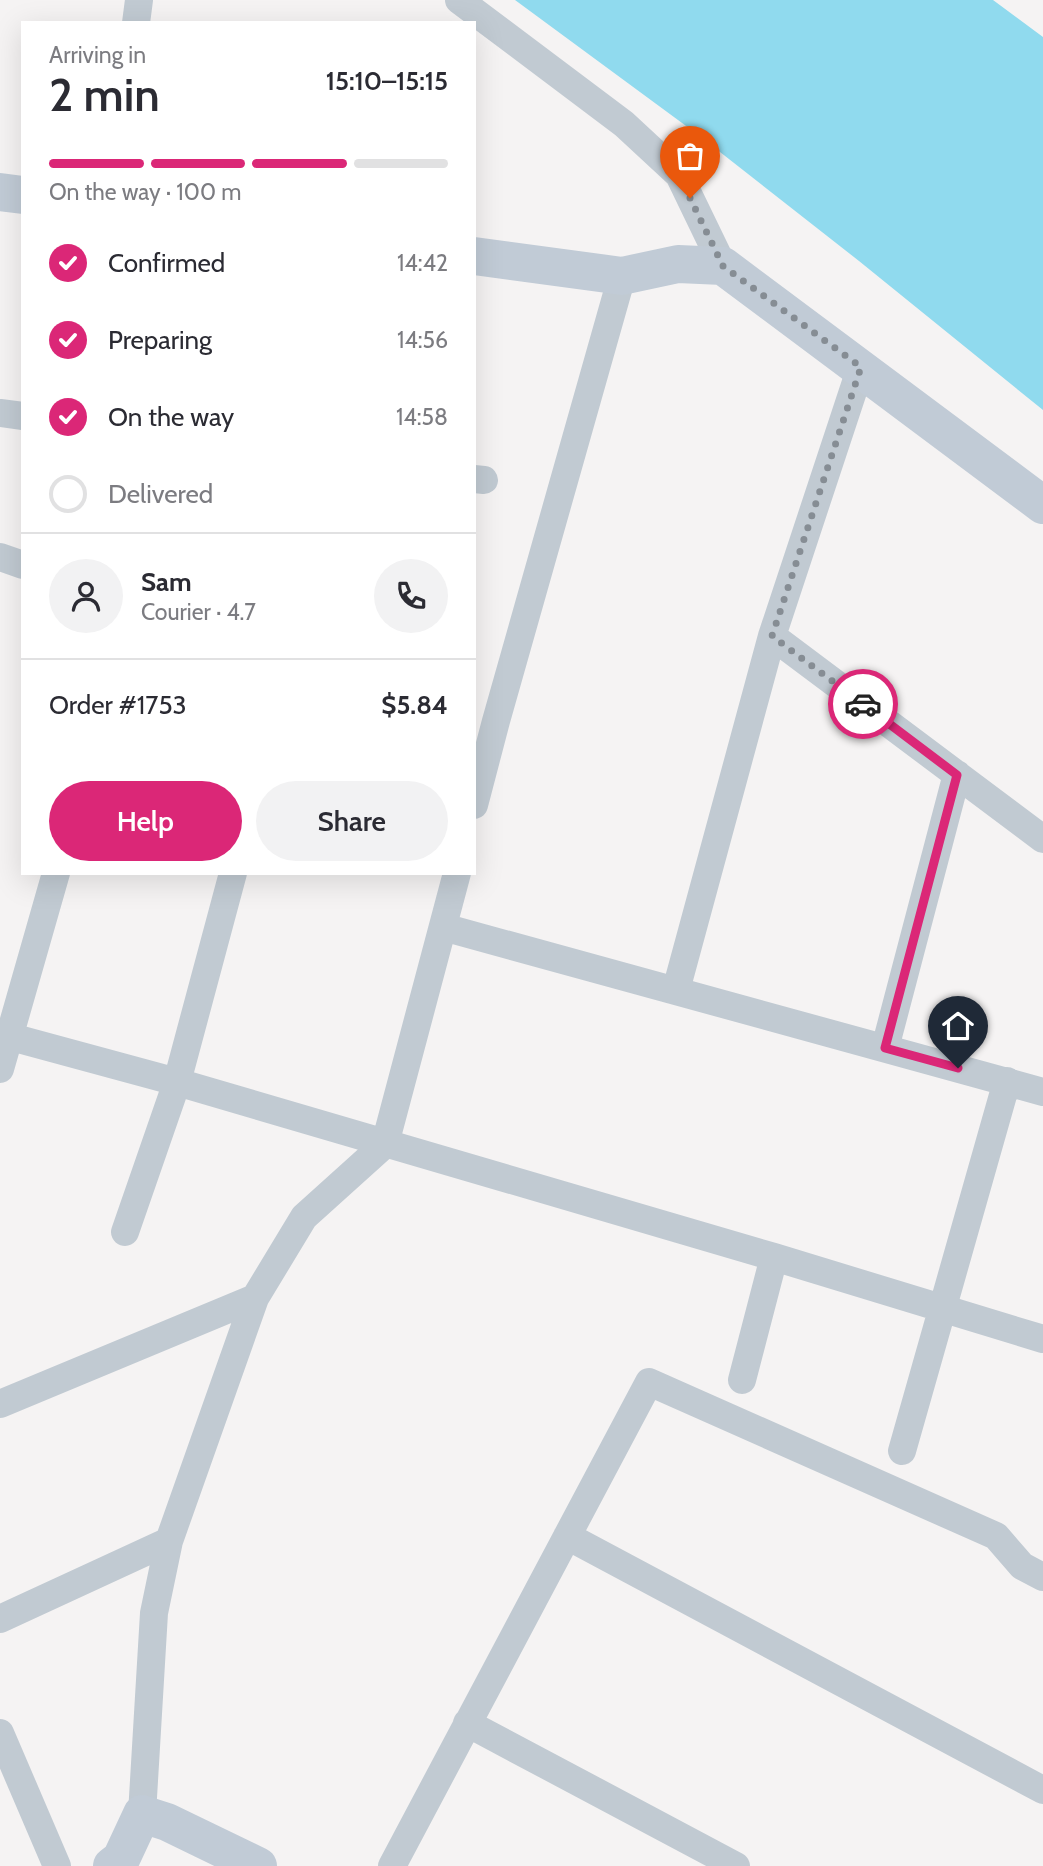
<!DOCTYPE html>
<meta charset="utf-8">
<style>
:root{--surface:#fff;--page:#f2f2f3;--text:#2b2b33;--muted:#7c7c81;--line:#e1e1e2;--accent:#db2777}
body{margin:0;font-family:Cabin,sans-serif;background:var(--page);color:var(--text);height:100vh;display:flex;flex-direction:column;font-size:26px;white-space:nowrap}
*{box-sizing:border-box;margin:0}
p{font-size:23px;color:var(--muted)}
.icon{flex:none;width:38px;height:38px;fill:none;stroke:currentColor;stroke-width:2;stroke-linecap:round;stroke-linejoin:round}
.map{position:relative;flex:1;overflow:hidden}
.details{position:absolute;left:21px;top:21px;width:455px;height:854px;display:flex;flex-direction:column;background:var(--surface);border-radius:0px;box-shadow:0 7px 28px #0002}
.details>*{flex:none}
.pin{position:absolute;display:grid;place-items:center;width:60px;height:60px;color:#fff;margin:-72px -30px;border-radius:50% 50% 50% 0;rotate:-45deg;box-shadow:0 0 7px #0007}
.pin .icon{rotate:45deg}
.courier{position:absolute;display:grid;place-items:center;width:70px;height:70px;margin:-35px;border:5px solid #db2777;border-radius:50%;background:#fff;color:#222;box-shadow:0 2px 9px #0007}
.summary em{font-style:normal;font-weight:600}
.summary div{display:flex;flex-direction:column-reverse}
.summary{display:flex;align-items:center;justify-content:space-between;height:119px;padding:0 28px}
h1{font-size:46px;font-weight:600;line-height:52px}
.bar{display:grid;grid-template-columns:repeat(4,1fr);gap:10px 7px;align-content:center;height:84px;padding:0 28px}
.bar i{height:9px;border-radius:5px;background:var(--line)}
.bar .on{background:var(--accent)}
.bar p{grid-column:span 4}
.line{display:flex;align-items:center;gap:18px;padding:0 28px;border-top:2px solid var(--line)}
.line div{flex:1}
.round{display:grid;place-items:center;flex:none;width:74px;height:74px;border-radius:37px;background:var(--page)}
ol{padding:0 28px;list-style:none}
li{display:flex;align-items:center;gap:21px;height:77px}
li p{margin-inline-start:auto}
li .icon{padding:7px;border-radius:50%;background:var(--accent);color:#fff;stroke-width:4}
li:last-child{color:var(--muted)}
li i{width:38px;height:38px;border:4px solid var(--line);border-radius:50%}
.button{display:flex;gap:14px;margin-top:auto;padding:14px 28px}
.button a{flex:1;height:80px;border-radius:42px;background:var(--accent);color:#fff;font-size:28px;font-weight:600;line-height:80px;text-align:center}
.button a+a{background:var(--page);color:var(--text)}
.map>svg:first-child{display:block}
</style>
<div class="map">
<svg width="1043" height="1866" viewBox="0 0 1043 1866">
<rect width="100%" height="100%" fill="#f5f3f3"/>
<path fill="#90daee" d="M515 0H993L1043 37V410L859 261 697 134Z"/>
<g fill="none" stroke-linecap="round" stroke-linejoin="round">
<path stroke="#c1cad2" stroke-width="28" d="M459 0 624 124 679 175 723 266
M136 23 139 0
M0 413 23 416
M474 479 484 480
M0 557 23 565
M772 636 1043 839
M474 805 496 721 622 276
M443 927 1043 1092
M676 990 772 636 861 367
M0 1034 177 1082 774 1257 1043 1339
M885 1048 957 774
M0 1069 56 873
M125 1232 177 1082 233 873
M742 1380 774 1257
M0 1404 255 1298
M902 1451 1007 1081
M567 1536 1043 1790
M0 1619 169 1541
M467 1723 736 1866
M0 1733 57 1866
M142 1814 154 1613 169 1541 255 1298 304 1217 385 1144 457 873
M392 1866 649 1382 996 1536 1022 1566 1043 1577"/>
<path stroke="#c1cbd6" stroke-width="38" d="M0 192 23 195
M474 256 622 276 678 264 723 266 1043 505
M112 1866 121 1859 142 1814 167 1822 258 1866"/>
</g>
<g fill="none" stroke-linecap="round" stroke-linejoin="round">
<path stroke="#868d94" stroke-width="7" stroke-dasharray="0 12.6" d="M690 198 723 266 861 367 772 636 863 704"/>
<path stroke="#db2777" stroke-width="9" d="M863 704 957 775 885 1048 958 1068"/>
</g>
</svg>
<div class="pin" style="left:690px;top:198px;background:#ea580c"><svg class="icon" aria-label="bag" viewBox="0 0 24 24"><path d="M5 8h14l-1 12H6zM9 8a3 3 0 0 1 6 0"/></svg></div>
<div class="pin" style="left:958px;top:1068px;background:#1f2937"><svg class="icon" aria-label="home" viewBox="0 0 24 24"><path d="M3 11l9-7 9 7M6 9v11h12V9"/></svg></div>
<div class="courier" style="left:863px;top:704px"><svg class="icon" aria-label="car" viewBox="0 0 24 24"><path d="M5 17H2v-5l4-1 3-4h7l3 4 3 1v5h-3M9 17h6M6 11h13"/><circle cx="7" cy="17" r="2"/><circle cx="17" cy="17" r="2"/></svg></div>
<section class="details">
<div class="summary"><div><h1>2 min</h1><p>Arriving in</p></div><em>15:10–15:15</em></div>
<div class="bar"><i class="on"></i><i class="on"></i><i class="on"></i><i></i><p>On the way · 100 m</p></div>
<ol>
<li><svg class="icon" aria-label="check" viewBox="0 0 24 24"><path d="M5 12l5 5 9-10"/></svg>Confirmed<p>14:42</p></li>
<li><svg class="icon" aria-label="check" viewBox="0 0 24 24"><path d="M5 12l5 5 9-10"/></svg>Preparing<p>14:56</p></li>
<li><svg class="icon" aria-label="check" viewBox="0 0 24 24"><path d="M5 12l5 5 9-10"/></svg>On the way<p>14:58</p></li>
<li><i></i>Delivered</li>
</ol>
<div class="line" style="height:126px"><a class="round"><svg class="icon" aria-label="person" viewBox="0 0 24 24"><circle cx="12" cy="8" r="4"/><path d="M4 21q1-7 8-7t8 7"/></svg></a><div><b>Sam</b><p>Courier · 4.7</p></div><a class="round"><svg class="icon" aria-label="phone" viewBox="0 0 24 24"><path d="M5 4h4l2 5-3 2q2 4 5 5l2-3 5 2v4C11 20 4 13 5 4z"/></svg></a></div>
<div class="line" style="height:91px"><div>Order #1753</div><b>$5.84</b></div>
<div class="button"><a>Help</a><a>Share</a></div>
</section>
</div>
